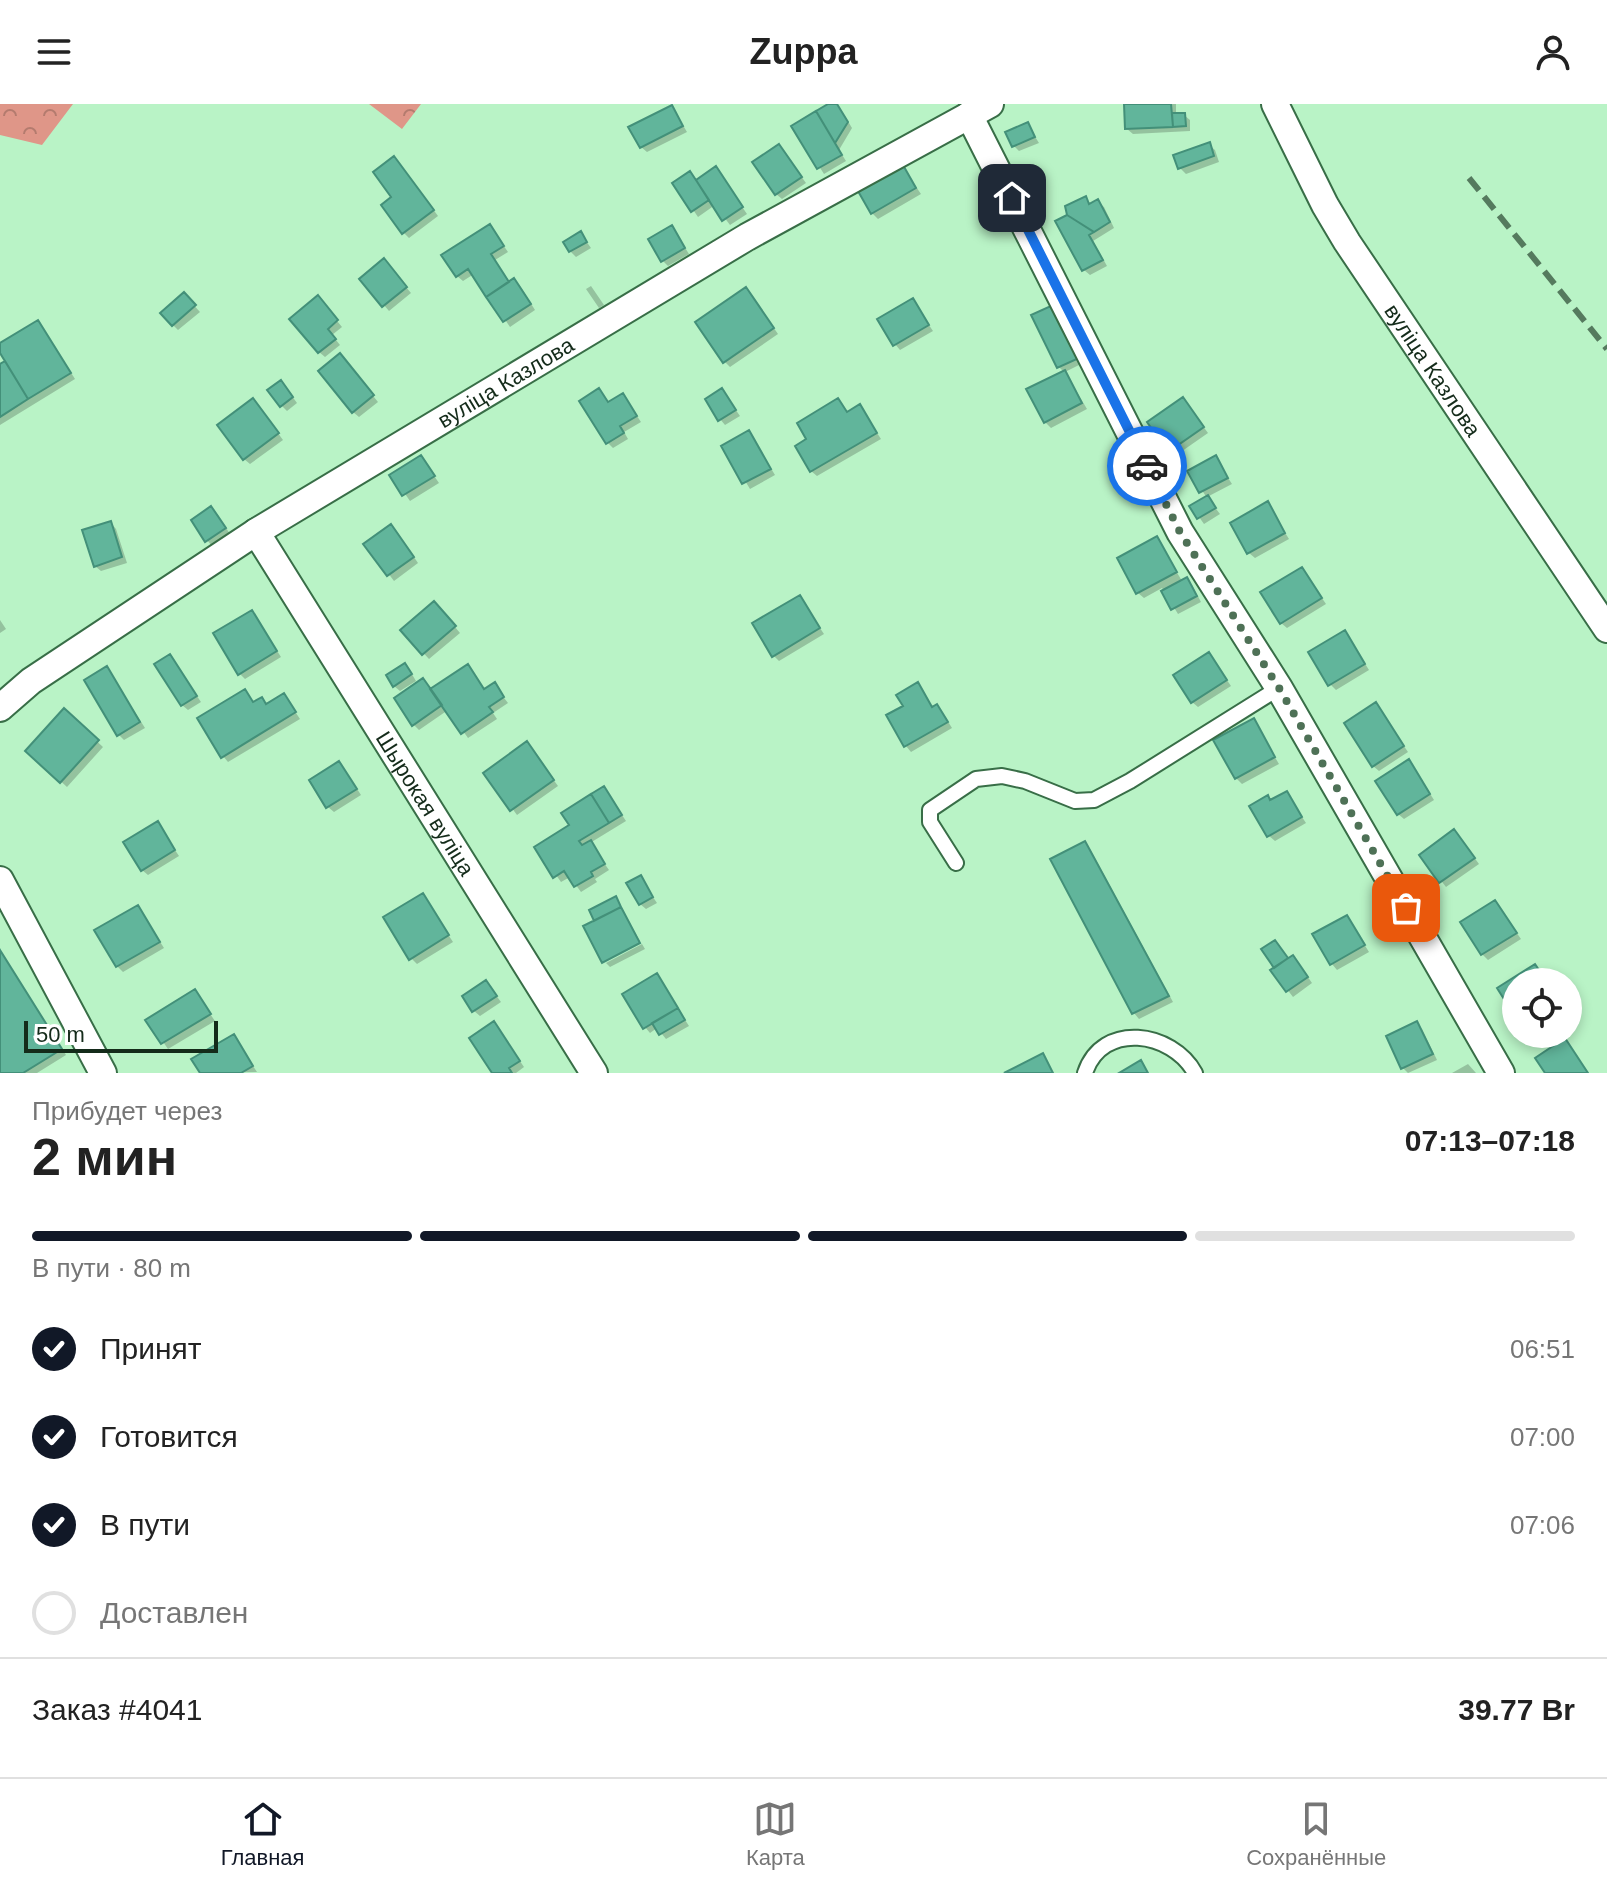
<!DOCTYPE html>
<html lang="ru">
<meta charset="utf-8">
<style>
:root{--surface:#fff;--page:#f6f6f6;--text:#222;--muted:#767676;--line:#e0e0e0;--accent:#111827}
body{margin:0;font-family:Helvetica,sans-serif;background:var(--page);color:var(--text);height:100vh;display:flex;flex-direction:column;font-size:30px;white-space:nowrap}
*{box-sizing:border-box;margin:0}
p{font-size:26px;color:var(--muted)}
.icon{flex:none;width:44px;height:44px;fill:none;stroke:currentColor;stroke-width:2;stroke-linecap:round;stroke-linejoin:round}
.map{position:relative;height:969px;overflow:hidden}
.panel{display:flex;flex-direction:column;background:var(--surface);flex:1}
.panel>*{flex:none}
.buttons{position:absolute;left:1502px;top:864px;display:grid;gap:16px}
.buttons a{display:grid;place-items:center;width:80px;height:80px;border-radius:50%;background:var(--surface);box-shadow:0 4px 12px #0003;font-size:40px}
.scale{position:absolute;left:24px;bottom:20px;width:194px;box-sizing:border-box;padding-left:8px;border:4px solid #142b1a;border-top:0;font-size:22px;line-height:28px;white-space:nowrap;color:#142b1a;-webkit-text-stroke:6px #fff;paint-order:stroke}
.pin{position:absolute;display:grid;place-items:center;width:68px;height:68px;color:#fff;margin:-34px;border-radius:16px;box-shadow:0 4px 12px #0006}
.courier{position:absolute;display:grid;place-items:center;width:80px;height:80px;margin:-40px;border:6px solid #1a73e8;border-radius:50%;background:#fff;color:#222;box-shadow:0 2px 10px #0007}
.head em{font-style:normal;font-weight:600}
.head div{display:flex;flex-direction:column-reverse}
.head{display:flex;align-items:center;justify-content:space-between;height:136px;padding:0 32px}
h1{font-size:52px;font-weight:600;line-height:60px}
.bar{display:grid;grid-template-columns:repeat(4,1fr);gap:12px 8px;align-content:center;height:96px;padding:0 32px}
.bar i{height:10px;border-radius:6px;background:var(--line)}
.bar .on{background:var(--accent)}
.bar p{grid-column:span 4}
.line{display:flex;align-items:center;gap:20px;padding:0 32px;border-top:2px solid var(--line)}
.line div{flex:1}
ol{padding:0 32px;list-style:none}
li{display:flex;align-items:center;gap:24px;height:88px}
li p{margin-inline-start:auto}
li .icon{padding:8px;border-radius:50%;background:var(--accent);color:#fff;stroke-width:4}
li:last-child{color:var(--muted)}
li i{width:44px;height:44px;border:4px solid var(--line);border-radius:50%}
header{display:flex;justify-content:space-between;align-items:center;height:104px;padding:0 32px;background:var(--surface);font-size:36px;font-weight:600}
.tabs{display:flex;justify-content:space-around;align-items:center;height:112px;border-top:2px solid var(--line);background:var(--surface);font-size:22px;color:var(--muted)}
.tabs a{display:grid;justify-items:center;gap:4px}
.tabs .on{color:var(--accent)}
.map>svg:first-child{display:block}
</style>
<header><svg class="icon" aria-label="menu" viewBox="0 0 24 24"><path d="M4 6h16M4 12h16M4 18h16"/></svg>Zuppa<svg class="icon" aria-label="person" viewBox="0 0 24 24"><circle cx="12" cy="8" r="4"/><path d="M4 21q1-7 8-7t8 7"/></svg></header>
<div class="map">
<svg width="1607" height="969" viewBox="0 0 1607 969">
<defs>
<pattern id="forest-crowns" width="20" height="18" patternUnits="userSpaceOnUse" patternTransform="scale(2)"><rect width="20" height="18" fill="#df9688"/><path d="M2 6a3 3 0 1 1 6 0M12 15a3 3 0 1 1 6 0" fill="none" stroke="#b47b6e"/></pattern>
</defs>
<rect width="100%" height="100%" fill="#b9f3c6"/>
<path fill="url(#forest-crowns)" d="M0 0H73L42 41 0 31Z
M369 0H421L402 25Z"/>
<path fill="#0003" d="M832 0 840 4 852 24 839 46 846 57 824 70 794 23Z
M1126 0H1176V11H1184L1190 16V27L1133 30 1127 25Z
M672 3 687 28 647 48 641 43Z
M1027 20 1039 39 1019 47 1014 42Z
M1209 41 1215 46 1219 58 1186 70 1180 64Z
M779 42 806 79 782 95 776 90Z
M400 60 438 112 409 134 404 129 394 94Z
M903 64 921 90 878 115 872 109Z
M716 65 747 110 730 121 715 101 698 113 675 79 690 70 697 77Z
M1085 95 1091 101 1098 98 1104 103 1114 124 1093 137 1107 162 1090 171 1084 166 1070 112Z
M490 122 508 148 495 156 510 179 514 177 520 182 535 206 510 223 474 170 463 177 457 172Z
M672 123 689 150 668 162 663 157Z
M581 130 591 144 576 153 570 147Z
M389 163 411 189 389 207 362 175Z
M591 182 604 201 599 204 586 185Z
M751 191 778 230 730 263 724 257Z
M189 196 200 208 178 226 173 221Z
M912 196 933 227 900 246 895 240Z
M323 200 342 223 332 231 340 241 325 253 319 248Z
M1034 212 1083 259 1065 268 1087 305 1051 324 1045 318 1064 268 1059 263Z
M43 224 75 275 0 321V262L7 257 0 241Z
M345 257 378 298 359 313 353 308Z
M286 284 297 299 287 307 281 301Z
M722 286 740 312 725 321 720 315Z
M599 287 609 300 623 291 641 318 624 328 628 335 613 344 608 339Z
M1183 295 1208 329 1175 352 1169 347Z
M838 297 848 310 860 303 881 335 817 372 811 367 809 336Z
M258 302 283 336 250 360 244 355Z
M749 328 775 371 750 385 724 342Z
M421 353 439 379 410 397 392 371Z
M1215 354 1232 380 1207 393 1220 410 1204 420 1192 403 1207 394 1190 368Z
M1267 400 1289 435 1255 454 1249 449Z
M217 410 230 430 212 442 207 436Z
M111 419 116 425 127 459 101 467 95 462Z
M397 428 418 459 394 477 366 440Z
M1157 435 1182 477 1187 475 1192 481 1201 498 1178 510 1162 484 1144 494 1138 489Z
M1302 465 1326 500 1287 524 1281 519Z
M799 493 824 530 779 557 773 551Z
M440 505 460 529 429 555 403 527Z
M252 508 281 553 245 575 240 570Z
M0 516 6 525 0 529Z
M1345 528 1369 566 1336 586 1330 580Z
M1209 550 1231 582 1198 603 1192 598Z
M170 552 201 598 188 606 182 601Z
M107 564 145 624 124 636 119 631Z
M410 567 416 577 400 587 394 582Z
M473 568 485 587 494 581 508 599 493 609 497 615 468 634 448 606 419 626 413 620 431 587Z
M917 581 934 605 937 603 942 608 952 624 911 648 906 642 905 602Z
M245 588 254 600 262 595 267 601 284 591 300 615 228 658 223 652Z
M1376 601 1408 648 1379 667 1373 662Z
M64 607 103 643 67 683 28 647Z
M1253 617 1279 660 1242 680 1236 674Z
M532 646 558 682 517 711 486 669Z
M1414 664 1434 696 1404 715 1398 710Z
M344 665 361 691 334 708 328 703Z
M604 684 626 717 590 739 609 766 595 775 597 778 581 788 570 773 561 778 537 744 572 722Z
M1286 689 1306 719 1275 737 1269 732 1272 698Z
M157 719 179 752 148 771 142 766Z
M1460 734 1479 760 1446 783 1422 752Z
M1085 740 1090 745 1173 898 1139 915 1134 909Z
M640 774 657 799 646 805 640 800Z
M423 792 453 838 417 860 411 854Z
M615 794 640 837 603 856Z
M1495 798 1521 835 1488 856 1482 850Z
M138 803 164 844 123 868 117 862Z
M1347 813 1369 848 1337 866 1332 860Z
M642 840 645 845 610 863 606 859Z
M1280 844 1289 856 1293 853 1298 859 1312 879 1293 893 1273 867Z
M0 846 66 951 37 969H0Z
M657 872 689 922 666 935 657 924 650 929 645 923Z
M486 878 501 898 480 912 474 907Z
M195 888 215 917 168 945 148 916Z
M1417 920 1422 925 1437 956 1408 969 1403 964Z
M499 926 524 963 516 969H495Z
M233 932 257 968 202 969Z
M1468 960 1476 969H1452Z"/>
<path fill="#61b59b" stroke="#439079" stroke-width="2" d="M828 0H837L848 18 835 39 816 7Z
M1124 0H1171L1173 23 1125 25Z
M672 1 683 22 640 44 628 23Z
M816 7 842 51 817 65 791 22Z
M1172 9H1185L1186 22 1173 23Z
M1028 18 1035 33 1012 43 1005 28Z
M1210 38 1214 52 1178 65 1173 51Z
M779 40 802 73 775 91 752 58Z
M394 52 434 106 402 130 381 101 391 93 373 68Z
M903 61 916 84 871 110 858 87Z
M716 62 743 103 722 117 696 76Z
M690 67 709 96 691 108 672 79Z
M1086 92 1089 100 1098 95 1110 118 1094 128 1067 111 1065 102Z
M1067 111 1094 128 1089 131 1103 156 1082 167 1055 117Z
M490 120 504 142 491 150 509 178 486 193 468 165 456 173 441 151Z
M672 121 685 144 661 158 648 135Z
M581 127 587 138 569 148 563 138Z
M384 154 407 183 382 203 359 175Z
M514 174 531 200 503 218 486 193Z
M746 183 774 224 723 259 695 218Z
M184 188 196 201 172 222 160 209Z
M318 191 338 216 328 225 336 235 318 249 289 215Z
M913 194 929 221 893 242 877 215Z
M1053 201 1079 254 1057 264 1031 211Z
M38 216 71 269 28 295 0 249V239Z
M340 249 374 291 352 309 318 267Z
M5 257 28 295 0 313V260Z
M1065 266 1082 299 1044 319 1026 285Z
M281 276 293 293 280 303 267 286Z
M599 284 608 298 623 289 637 312 620 322 624 329 606 340 579 297Z
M722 284 736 306 718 317 705 295Z
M1183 293 1204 323 1168 348 1147 318Z
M253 294 279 329 243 356 217 321Z
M838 294 847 308 860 300 877 329 810 368 795 342 806 335 797 319Z
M749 326 771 365 742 380 721 342Z
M421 351 435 372 402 392 389 371Z
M1216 351 1228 374 1199 389 1187 367Z
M1208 391 1216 404 1197 415 1189 402Z
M1268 397 1285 429 1247 450 1230 419Z
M211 402 226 424 205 438 191 416Z
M111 417 122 453 94 463 82 426Z
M391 420 414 453 387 472 363 440Z
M1157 432 1177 468 1136 490 1117 454Z
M1302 463 1322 494 1280 520 1260 488Z
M1187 473 1197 492 1171 506 1161 487Z
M800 491 820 524 772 553 752 519Z
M434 497 456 522 422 551 400 526Z
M252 506 277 547 238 571 213 529Z
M1345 526 1365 560 1328 582 1308 548Z
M1209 548 1227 576 1191 599 1173 571Z
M170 550 197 592 181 602 154 560Z
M405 559 412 570 393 583 386 571Z
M468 560 484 585 495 578 504 593 489 603 493 608 461 630 430 585Z
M107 562 140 618 117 632 84 576Z
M423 574 442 601 412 622 394 594Z
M918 578 932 603 937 600 948 618 904 643 886 611 903 602 896 591Z
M245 585 253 598 262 593 266 600 284 589 296 608 221 654 197 614Z
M1376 598 1404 642 1372 663 1344 619Z
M64 604 99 636 60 679 25 647Z
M1254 614 1275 653 1235 675 1213 636Z
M527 637 554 676 510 707 483 669Z
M1409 655 1430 690 1397 711 1375 677Z
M339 657 357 685 326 704 309 676Z
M604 682 622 711 609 719 591 690Z
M1287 687 1302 713 1267 733 1249 702 1268 691 1270 696Z
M591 690 609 719 579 737 582 741 591 736 605 760 591 768 593 772 574 783 564 767 553 774 534 743 569 721 561 709Z
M158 717 175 746 141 767 123 738Z
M1454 725 1475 754 1439 779 1419 751Z
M1085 737 1169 892 1132 910 1050 755Z
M641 771 653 793 639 801 626 779Z
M423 789 449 831 409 856 383 813Z
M616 792 621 803 594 817 589 806Z
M1495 796 1517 829 1481 851 1460 818Z
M138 801 160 838 116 863 94 826Z
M621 803 640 839 602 859 583 822Z
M1347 811 1365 841 1330 861 1312 830Z
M1275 836 1288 854 1274 864 1261 845Z
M0 846 62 945 23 969H0Z
M1293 851 1308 873 1286 888 1270 866Z
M1535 860 1547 878H1516V914L1497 884Z
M657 869 678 904 643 925 622 890Z
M486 876 497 892 472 908 462 892Z
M195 885 211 910 161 940 145 916Z
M678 904 685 916 659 931 652 919Z
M494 917 520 957 509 964 512 969H492L469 934Z
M1417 917 1433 950 1401 965 1386 932Z
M234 930 253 962 241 969H200L191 955Z
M1565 934 1588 969H1545L1535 954Z
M1043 949 1053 969H1004Z
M1141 956 1148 969H1119Z"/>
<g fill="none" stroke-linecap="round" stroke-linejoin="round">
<g stroke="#386e47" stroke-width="18">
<path id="service" d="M956 759 930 718V706L976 675 1002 672 1025 677 1075 697 1094 696 1130 677 1279 584
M1085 969C1102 917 1172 927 1195 969"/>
</g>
<g stroke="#386e47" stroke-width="30">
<g id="minor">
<path id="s1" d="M1275 0 1325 101 1347 138 1607 525"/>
<path d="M969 11 1180 428 1279 584 1501 969"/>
<path id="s2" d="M256 428 594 969"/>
<path id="s3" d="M0 604 31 577 256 428 747 133 990 0"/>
<path d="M0 776 103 969"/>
</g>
</g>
<use href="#service" stroke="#fff" stroke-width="14"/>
<use href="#minor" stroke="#fff" stroke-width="26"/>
<path stroke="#557a5e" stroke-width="6" stroke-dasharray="16 8" stroke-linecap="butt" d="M1469 74 1607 245"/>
</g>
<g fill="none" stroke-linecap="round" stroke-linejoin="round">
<path stroke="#4e7156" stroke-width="8" stroke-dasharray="0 14.4" d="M1147 362 1180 428 1279 584 1406 804"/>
<path stroke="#1a73e8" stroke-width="10" d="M1012 94 1147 362"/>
</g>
<g text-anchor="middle" stroke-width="6" stroke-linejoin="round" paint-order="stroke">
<g font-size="22" fill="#142b1a" stroke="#fff">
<text dy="8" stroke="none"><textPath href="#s1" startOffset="310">вуліца Казлова</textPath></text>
<text dy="8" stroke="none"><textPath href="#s3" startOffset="602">вуліца Казлова</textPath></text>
<text dy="8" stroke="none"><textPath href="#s2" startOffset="320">Шырокая вуліца</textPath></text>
</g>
</g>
</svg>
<div class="buttons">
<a><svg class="icon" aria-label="locate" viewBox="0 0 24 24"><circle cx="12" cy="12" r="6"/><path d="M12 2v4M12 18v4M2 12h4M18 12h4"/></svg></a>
</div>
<div class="scale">50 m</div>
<div class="pin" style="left:1406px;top:804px;background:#ea580c"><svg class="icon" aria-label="bag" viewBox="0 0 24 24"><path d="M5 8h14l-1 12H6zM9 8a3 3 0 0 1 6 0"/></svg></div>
<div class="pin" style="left:1012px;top:94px;background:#1f2937"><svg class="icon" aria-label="home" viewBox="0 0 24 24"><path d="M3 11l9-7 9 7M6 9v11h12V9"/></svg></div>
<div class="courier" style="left:1147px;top:362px"><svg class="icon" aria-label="car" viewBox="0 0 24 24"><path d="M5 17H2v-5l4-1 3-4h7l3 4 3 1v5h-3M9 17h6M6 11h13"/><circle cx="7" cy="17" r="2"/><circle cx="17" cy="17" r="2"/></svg></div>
</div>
<section class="panel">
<div class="head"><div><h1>2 мин</h1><p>Прибудет через</p></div><em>07:13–07:18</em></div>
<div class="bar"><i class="on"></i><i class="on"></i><i class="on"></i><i></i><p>В пути · 80 m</p></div>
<ol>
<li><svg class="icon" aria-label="check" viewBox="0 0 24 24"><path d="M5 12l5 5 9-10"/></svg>Принят<p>06:51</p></li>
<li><svg class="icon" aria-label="check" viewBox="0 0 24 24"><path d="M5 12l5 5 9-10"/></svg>Готовится<p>07:00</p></li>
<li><svg class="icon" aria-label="check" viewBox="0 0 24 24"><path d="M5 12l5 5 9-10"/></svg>В пути<p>07:06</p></li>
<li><i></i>Доставлен</li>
</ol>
<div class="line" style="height:104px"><div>Заказ #4041</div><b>39.77 Br</b></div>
</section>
<nav class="tabs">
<a class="on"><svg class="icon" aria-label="home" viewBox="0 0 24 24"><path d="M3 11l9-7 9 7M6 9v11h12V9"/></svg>Главная</a>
<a><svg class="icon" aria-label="map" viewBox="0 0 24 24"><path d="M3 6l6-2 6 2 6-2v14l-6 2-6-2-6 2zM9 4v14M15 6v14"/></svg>Карта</a>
<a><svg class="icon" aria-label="saved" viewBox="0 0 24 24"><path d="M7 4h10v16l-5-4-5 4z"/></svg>Сохранённые</a>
</nav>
